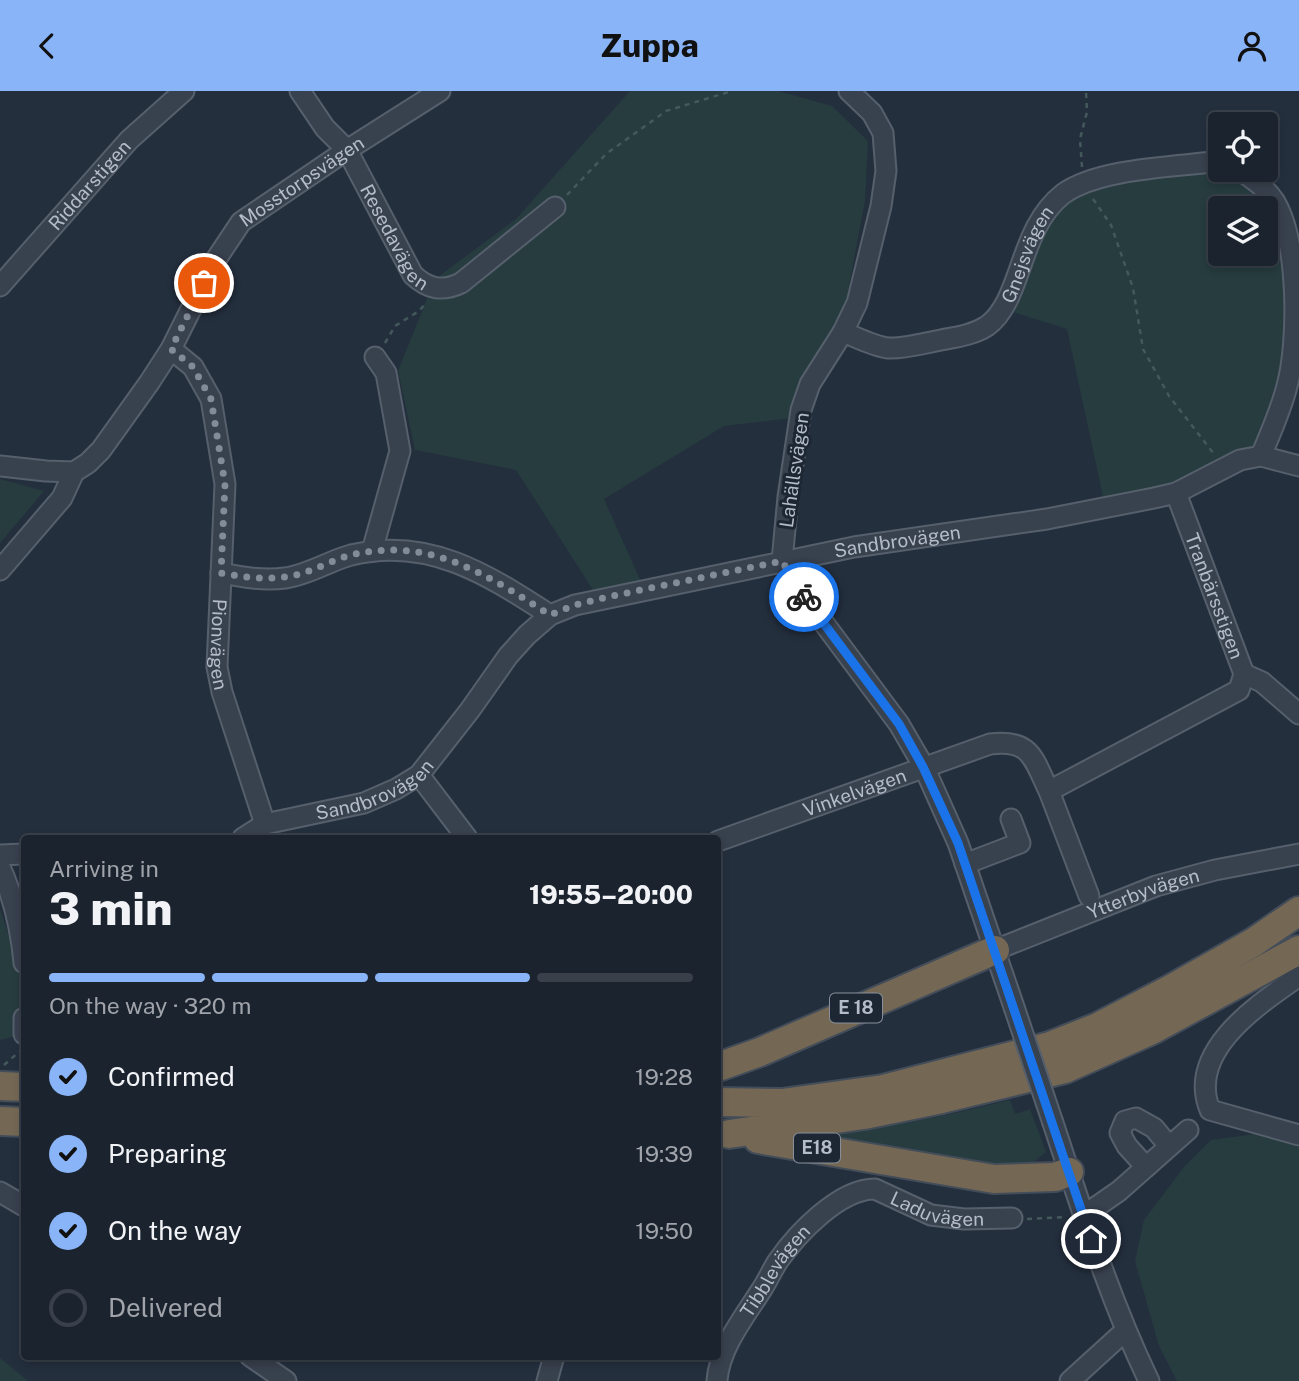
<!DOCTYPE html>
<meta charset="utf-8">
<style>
:root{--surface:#1b232e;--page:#242b36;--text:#f1f3f6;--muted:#a0a4aa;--line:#39404a;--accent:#8ab4f8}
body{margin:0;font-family:"Public Sans",sans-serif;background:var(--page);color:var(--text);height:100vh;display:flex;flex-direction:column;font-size:26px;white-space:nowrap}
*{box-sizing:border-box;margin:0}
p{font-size:23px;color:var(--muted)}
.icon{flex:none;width:38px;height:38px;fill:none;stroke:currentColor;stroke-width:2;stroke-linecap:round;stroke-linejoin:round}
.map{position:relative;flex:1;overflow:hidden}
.details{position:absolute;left:21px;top:744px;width:700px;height:525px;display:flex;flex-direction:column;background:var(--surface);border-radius:7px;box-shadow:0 4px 10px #0003,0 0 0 2px var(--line)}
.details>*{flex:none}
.buttons{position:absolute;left:1208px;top:21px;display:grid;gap:14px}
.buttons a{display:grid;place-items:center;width:70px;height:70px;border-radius:7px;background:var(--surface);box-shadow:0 4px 10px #0003,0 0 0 2px var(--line);font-size:35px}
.pin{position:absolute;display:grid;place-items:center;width:60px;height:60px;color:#fff;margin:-30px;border:4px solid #fff;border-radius:50%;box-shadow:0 2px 7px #0007}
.courier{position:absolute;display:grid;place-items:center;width:70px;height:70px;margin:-35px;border:5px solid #1a73e8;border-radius:50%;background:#fff;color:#222;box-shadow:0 2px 9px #0007}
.headline em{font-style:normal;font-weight:800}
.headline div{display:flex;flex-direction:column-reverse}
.headline{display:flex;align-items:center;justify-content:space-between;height:119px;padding:0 28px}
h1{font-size:46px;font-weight:800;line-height:52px}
.bar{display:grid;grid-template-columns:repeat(4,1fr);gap:10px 7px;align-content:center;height:84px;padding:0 28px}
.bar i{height:9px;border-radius:5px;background:var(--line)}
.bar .on{background:var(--accent)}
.bar p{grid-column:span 4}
ol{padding:0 28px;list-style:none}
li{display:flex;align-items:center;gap:21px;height:77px}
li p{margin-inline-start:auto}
li .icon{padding:7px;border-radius:50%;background:var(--accent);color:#111;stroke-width:4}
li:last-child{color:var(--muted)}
li i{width:38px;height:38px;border:4px solid var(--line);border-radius:50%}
header{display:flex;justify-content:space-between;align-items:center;height:91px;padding:0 28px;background:var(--accent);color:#111;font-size:32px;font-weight:800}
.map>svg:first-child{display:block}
</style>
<header><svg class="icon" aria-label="back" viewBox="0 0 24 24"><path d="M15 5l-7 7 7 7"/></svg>Zuppa<svg class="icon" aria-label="person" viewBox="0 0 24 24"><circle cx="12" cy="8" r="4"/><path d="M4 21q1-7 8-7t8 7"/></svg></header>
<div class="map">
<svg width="1299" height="1290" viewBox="0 0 1299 1290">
<rect width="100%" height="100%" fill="#242f3e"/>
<path fill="#263c3f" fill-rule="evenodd" d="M630 0H778L832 15 868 50 865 110 843 227 793 327 724 335 604 408 642 493 597 505 516 379 415 359 398 280 435 188 516 128Z
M1237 81 1268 109 1283 162 1284 263 1273 312 1259 357 1161 403 1104 410 1067 238 1013 221C1024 192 1033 158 1050 132 1084 81 1183 85 1237 81ZM1220 117H1265V163H1220Z
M0 388 44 400 0 452Z
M0 818 19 876 20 944 0 949Z
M1010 1009 1015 1023 1030 1018 1046 1061 1029 1075 990 1073 854 1052 835 1044 942 1025Z
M1262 1042 1299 1054V1290H1177L1159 1255 1135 1170 1144 1129 1184 1076 1211 1049Z
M0 1267 28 1290H0Z"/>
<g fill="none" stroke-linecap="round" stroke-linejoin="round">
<g stroke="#565f6c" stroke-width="23">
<g id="minor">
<path id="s1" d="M300 0 325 37 347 59 413 184C428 198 442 201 461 192L555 116"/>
<path d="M849 0 872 22 883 42 886 80 881 115 857 212 843 241 810 293 801 319 788 406 782 470 797 496 899 633 924 676 958 752 1014 916"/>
<path d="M1240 79C1253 88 1266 97 1275 111 1299 152 1299 250 1287 295 1281 319 1270 343 1261 365"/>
<path id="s2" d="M0 195 129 49 184 0"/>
<path id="s3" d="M843 241C856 246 873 255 888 257 904 258 925 252 941 249 956 246 973 244 987 235 1023 209 1018 138 1063 103 1097 78 1171 76 1213 71L1220 73"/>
<path id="s4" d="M171 258 193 276 211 308 225 393 217 576 222 601 265 733"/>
<path d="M0 375 46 380 74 381"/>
<path id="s5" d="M1176 402 1244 583 1262 591 1299 623"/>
<path d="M372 460 400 360 386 282 375 266"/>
<path id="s6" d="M0 479 62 407 74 381 88 372 101 359 149 292 171 258 215 170 241 131 347 59 440 0"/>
<path d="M221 482C242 486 263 490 285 487 308 484 329 470 351 464 429 445 488 484 550 524"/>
<path d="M419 684 467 747"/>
<path d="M1049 700 1089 805"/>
<path id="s7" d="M243 747 265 733 364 712 396 698 419 684 470 619 508 565 527 544 550 524 575 514 854 456 1047 428 1154 407 1176 402 1240 369 1261 365 1299 375"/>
<path id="s8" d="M718 750 990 653C1032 648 1033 668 1049 700L1239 599 1244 583"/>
<path d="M0 764 24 763"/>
<path d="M965 773 1020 752 1011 728"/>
<path d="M0 776C14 807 21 839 24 872"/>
<path id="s9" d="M995 859 1156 795 1215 779 1299 763"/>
<path d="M1299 885C1259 913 1186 960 1210 1019L1299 1044"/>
<path d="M24 927V943"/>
<path d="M1053 1032C1082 1119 1109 1207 1149 1290"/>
<path d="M1146 1076 1127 1055 1120 1042 1125 1030 1136 1027 1154 1037 1169 1055"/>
<path d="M0 1101 24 1115"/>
<path d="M1083 1125 1119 1100 1188 1039"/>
<path d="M250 1265 286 1290"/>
<path d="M547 1290 554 1265"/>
<path id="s10" d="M717 1290C719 1257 745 1225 762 1198 768 1189 772 1179 778 1170 797 1143 839 1098 875 1098L931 1124 964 1128 1012 1127"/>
<path d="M1070 1290 1125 1240"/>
</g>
</g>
<g stroke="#434c59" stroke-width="32">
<path id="highway" d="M718 976 760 961 995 859
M0 995 24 996
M718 1011 782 1012 883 998 1050 955 1098 936 1171 898 1254 851 1299 820
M0 1030 24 1031
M729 1043 864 1024 942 1008 1065 978 1152 939 1299 859
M758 1048 994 1088 1055 1086 1069 1081"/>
</g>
<path stroke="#44595c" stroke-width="2.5" stroke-dasharray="5 5" stroke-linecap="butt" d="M1082 76 1080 48 1087 21 1086 0
M567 104 606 63 666 20 732 0
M1093 108 1111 134 1133 197 1143 258 1169 305 1214 363
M385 252 395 235 419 220 427 211
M4 974 20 960
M1027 1128 1066 1126"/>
<use href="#minor" stroke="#38414e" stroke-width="19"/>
<use href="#highway" stroke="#746855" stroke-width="28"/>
<g stroke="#565f6c" stroke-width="23" stroke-linecap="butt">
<path id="minor-bridge" d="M1014 916 1053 1032"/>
</g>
<use href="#minor-bridge" stroke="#38414e" stroke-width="19"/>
</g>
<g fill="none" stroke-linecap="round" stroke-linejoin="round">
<path stroke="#828b98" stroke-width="7" stroke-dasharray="0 12.6" d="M204 192 171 258 193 276 211 308 225 393 221 482C250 487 277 491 306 481 321 476 336 468 351 464 430 445 487 484 550 524L575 514 612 505 782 470 804 506"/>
<path stroke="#1a73e8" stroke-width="9" d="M804 506 899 633 923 676 958 752 1091 1148"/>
</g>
<g text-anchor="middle" stroke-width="6" stroke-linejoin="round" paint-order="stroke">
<g fill="#1d2633" stroke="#878f9c" stroke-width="2">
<rect x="830" y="902.5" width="52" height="29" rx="5"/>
<rect x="794" y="1042.5" width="46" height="29" rx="5"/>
</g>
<g font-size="18" font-weight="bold" fill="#b4bcc9">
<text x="856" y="923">E 18</text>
<text x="817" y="1063">E18</text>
</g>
<g font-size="19" fill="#b4bcc9" stroke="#1d2633">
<text dy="7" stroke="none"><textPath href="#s6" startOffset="500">Mosstorpsvägen</textPath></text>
<text dy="7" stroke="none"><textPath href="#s2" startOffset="135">Riddarstigen</textPath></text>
<text dy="7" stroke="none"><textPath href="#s1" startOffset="175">Resedavägen</textPath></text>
<text dy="7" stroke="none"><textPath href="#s3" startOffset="233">Gnejsvägen</textPath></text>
<text transform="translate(794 379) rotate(-82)" y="7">Lahällsvägen</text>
<text dy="7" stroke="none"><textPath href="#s7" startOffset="752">Sandbrovägen</textPath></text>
<text dy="7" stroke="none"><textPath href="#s5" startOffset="110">Tranbärsstigen</textPath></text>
<text dy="7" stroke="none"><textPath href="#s4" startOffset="312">Pionvägen</textPath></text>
<text dy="7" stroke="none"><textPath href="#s7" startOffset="142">Sandbrovägen</textPath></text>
<text dy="7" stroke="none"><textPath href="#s8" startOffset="145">Vinkelvägen</textPath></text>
<text dy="7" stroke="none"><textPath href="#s9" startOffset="159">Ytterbyvägen</textPath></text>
<text dy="7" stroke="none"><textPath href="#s10" startOffset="327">Laduvägen</textPath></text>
<text dy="7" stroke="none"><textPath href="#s10" startOffset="126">Tibblevägen</textPath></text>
</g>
</g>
</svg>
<div class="buttons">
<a><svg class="icon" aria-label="locate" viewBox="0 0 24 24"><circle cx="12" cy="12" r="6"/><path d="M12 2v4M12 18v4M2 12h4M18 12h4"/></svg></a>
<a><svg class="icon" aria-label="layers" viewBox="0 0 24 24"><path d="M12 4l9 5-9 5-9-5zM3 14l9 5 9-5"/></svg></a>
</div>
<div class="pin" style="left:204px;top:192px;background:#ea580c"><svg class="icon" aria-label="bag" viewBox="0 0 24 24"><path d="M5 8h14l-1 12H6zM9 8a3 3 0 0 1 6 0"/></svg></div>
<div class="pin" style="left:1091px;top:1148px;background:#1f2937"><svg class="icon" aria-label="home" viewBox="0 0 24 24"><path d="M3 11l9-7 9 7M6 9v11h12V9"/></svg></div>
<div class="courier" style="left:804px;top:506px"><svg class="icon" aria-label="bike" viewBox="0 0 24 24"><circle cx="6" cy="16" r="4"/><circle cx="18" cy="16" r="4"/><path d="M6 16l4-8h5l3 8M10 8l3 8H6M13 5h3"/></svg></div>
<section class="details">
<div class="headline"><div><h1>3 min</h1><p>Arriving in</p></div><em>19:55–20:00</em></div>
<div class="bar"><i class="on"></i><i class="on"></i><i class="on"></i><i></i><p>On the way · 320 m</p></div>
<ol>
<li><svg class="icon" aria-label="check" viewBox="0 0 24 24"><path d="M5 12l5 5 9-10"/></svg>Confirmed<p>19:28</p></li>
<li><svg class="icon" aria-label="check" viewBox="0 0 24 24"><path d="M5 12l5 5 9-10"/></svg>Preparing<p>19:39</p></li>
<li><svg class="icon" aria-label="check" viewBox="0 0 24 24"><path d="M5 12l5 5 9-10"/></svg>On the way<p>19:50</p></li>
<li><i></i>Delivered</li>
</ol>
</section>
</div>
